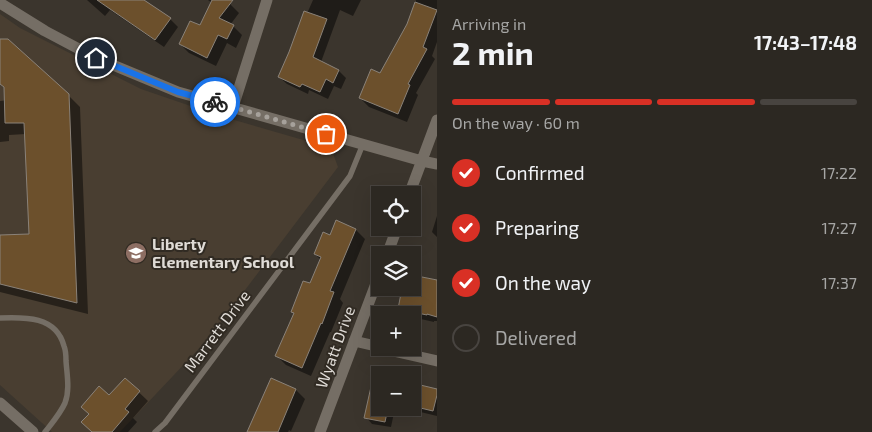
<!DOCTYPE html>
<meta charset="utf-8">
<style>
:root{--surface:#2c2822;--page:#34302a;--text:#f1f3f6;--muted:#a6a6a5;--line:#484440;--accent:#d93025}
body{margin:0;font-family:"Exo 2",sans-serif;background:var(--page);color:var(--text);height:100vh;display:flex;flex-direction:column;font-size:19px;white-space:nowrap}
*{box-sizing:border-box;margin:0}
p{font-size:16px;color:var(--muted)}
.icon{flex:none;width:28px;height:28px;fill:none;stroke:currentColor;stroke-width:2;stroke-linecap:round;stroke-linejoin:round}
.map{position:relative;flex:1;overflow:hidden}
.drawer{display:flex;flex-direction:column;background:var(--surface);width:435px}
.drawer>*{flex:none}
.fabs{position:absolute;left:371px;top:186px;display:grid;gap:10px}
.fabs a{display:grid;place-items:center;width:50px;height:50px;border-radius:0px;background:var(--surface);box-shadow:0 5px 20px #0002,0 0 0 1px var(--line);font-size:25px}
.pin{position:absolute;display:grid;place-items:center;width:42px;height:42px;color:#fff;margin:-21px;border:2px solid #fff;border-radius:50%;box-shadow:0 1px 5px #0007}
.courier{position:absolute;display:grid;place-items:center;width:50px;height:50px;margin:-25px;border:4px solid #1a73e8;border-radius:50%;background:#fff;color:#222;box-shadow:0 1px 6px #0007}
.summary em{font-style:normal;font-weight:700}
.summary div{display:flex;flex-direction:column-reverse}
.summary{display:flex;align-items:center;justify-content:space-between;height:85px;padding:0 15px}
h1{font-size:32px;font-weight:700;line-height:38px}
.bar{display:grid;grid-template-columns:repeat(4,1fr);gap:8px 5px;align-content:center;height:60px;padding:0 15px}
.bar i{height:6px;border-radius:4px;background:var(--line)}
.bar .on{background:var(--accent)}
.bar p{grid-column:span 4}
ol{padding:0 15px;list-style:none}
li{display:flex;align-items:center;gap:15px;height:55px}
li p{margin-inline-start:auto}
li .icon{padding:5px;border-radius:50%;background:var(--accent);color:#fff;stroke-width:4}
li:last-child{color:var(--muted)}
li i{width:28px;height:28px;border:2px solid var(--line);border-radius:50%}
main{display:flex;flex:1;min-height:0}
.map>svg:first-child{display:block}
</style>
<main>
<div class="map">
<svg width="437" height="432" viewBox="0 0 437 432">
<rect width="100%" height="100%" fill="#3b352d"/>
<path fill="#493e31" d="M0 14 20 28 141 89 217 115 331 148 338 167 208 339 120 432H52L0 385Z"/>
<path fill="#0007" d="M87 0H142L170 19 178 27 164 47 110 10 105 16Z
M208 0H233L230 4 239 13 230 25 233 26 242 35 236 48 227 43 216 66 189 53 180 44 200 27 212 3Z
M313 0H361L353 16 340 10 321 62 339 71 346 78 341 89 334 86 328 99 309 90 308 94 287 84 279 77Z
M416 0H437V42L432 56 435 59 416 93 418 95 407 122 369 107 360 98 380 75 408 25Z
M0 40 68 95 80 107 88 314 0 292V236L30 235 26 134 9 135V141L0 142V101L17 99 0 83Z
M437 216V237L432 232Z
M337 222 356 230 365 239 340 299 343 303 331 332H330L311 376 286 365 277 356 311 285 321 260 315 254 330 237Z
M437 284V321H434V322L412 317V315H405L399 309 403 288H412Z
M125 379 148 401 133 418 137 422 128 432H93Z
M272 380 296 390 305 399 291 431 289 430 288 432H249Z
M380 380V408H395L391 427 372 424 366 417Z
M412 384 437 390V416L404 408H412Z"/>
<path fill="#6c502c" stroke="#8a8279" d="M97 0H144L171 18 155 40Z
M212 0H233L219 18 234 25 227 39 218 35 207 58 179 44 190 21 200 25Z
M415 2 437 10 423 47 427 49 408 84 410 85 398 114 359 98 371 69 380 73 407 24Z
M304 11 327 19 313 57 339 70 333 83 326 79 320 92 302 84 300 87 278 77 289 52Z
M0 39H8L69 94 77 303 0 284V235L29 234 24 123H5L4 87 0 84Z
M336 220 356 229 330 291 334 292 322 324 321 323 302 368 275 356 294 313 291 312 303 281 310 283 321 257 314 254 323 232 330 235Z
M417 276 437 280V317L427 314V315L398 309 402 288H412V286H415Z
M375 369 380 370V408H388L385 422 364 418Z
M125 378 140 391 125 409 129 412 112 432H92L81 422 89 414 81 407 99 386 109 395Z
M271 378 296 389 278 432H247Z
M412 383 437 389V395L433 411 412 406Z"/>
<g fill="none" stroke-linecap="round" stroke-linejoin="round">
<path stroke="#756e65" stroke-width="5.5" d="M0 318C25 317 56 316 64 346 66 351 66 356 66 361 67 375 70 390 65 403 60 414 52 423 45 432
M155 432 165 423 350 176 363 144"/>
<path stroke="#756e65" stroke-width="11" d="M0 3 45 31 96 58 178 92 422 161 437 164
M233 107 267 0
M409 195 437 120
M387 255 397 228
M354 341 380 347
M380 348 437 361
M0 403 33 432
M320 432 380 273"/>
</g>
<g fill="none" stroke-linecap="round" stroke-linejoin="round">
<path stroke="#a6a19b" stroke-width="5" stroke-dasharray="0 9" d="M215 102 326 134"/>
<path stroke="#1a73e8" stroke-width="6" d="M96 58 178 92 215 102"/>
</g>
<defs>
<g id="school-disc" transform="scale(1.125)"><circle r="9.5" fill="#8d6e63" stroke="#312b23"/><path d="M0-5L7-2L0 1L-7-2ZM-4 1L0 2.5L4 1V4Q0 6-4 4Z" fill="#fff"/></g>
</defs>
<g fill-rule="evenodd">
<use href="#school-disc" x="136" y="253"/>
</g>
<g text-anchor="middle" stroke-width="4" stroke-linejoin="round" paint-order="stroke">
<g font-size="16" font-weight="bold" fill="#dfdbd6" stroke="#312b23" text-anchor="start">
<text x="152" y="250">Liberty<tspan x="152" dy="18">Elementary School</tspan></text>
</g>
<g font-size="16" fill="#dfdbd6" stroke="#312b23">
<text transform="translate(217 331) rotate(-53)" y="6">Marrett Drive</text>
<text transform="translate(335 347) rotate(-70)" y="6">Wyatt Drive</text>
</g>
</g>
</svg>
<div class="fabs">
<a><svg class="icon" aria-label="locate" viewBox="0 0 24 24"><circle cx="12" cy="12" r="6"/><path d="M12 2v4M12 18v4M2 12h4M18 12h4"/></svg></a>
<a><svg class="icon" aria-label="layers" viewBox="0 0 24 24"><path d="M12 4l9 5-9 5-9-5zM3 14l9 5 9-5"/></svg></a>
<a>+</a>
<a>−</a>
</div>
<div class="pin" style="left:326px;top:134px;background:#ea580c"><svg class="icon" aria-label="bag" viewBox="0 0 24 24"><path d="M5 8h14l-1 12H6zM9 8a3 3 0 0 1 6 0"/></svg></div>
<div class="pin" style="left:96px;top:58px;background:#1f2937"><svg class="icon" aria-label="home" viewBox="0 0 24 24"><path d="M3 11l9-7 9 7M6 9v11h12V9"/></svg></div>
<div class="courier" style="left:215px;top:102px"><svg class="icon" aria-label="bike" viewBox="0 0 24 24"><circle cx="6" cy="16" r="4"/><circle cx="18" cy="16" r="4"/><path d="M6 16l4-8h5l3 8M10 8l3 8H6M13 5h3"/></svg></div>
</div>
<section class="drawer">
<div class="summary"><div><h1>2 min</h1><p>Arriving in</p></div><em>17:43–17:48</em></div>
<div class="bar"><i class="on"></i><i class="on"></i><i class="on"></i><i></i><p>On the way · 60 m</p></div>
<ol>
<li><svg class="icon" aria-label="check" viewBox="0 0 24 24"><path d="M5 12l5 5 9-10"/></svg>Confirmed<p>17:22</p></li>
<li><svg class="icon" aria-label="check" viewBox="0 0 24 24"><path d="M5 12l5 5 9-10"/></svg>Preparing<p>17:27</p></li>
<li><svg class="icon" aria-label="check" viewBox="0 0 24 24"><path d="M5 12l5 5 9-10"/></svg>On the way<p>17:37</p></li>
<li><i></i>Delivered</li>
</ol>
</section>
</main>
